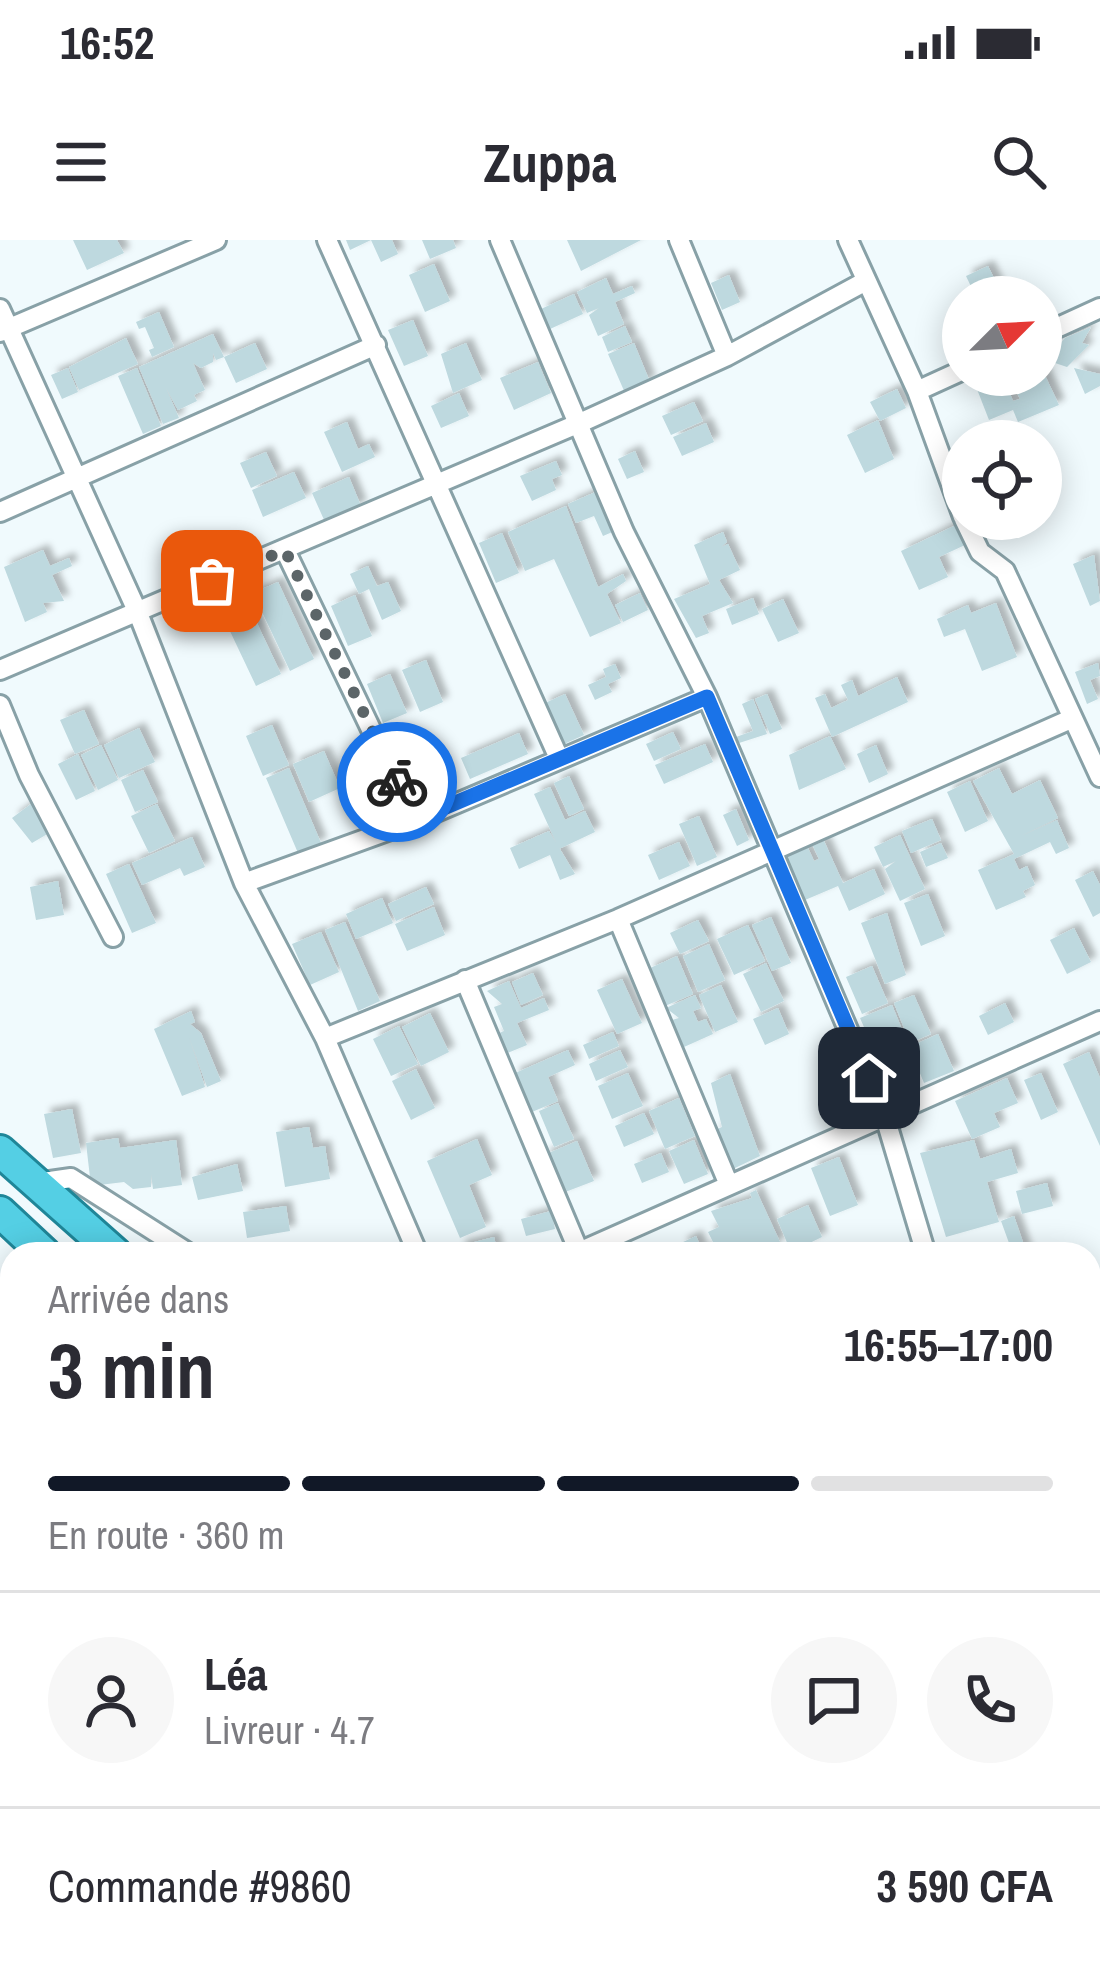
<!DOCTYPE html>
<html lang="fr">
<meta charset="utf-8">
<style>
:root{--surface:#fff;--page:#f7f7f7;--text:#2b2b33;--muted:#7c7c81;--line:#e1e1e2;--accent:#111827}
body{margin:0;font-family:"Archivo Narrow",sans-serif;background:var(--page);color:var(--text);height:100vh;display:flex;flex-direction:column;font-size:45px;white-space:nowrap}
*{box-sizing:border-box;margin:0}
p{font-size:39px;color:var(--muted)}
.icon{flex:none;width:66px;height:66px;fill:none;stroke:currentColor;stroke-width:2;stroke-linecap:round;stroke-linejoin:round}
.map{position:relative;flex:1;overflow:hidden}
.details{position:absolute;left:0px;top:1002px;width:1101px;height:744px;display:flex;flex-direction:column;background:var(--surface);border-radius:36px 36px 0 0;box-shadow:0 6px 30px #0003}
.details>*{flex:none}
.needle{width:78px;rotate:66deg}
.tools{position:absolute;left:942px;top:36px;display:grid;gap:24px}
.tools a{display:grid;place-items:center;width:120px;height:120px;border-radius:50%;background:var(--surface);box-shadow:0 6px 30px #0003;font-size:60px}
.pin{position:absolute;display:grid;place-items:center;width:102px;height:102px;color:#fff;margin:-51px;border-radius:24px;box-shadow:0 6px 18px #0006}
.courier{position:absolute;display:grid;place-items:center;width:120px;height:120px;margin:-60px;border:9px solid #1a73e8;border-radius:50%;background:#fff;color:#222;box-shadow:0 3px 15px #0007}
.summary em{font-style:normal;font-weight:700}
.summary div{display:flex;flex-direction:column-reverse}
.summary{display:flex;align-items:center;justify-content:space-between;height:204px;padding:0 48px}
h1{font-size:78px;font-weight:700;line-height:90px}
.bar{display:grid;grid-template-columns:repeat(4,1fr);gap:18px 12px;align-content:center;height:144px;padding:0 48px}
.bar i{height:15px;border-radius:9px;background:var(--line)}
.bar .selected{background:var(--accent)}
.bar p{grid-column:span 4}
.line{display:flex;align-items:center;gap:30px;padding:0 48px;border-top:3px solid var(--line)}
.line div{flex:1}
.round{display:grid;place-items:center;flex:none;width:126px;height:126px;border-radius:63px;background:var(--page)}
.status{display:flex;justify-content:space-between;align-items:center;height:84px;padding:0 60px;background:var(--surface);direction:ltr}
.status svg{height:33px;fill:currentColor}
header{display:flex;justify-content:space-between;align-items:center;height:156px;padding:0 48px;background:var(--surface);font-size:54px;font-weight:700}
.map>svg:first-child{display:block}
</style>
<div class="status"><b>16:52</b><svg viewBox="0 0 49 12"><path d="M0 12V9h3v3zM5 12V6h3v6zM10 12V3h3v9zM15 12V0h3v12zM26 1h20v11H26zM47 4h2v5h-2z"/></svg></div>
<header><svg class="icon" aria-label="menu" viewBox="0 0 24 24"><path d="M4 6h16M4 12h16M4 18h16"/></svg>Zuppa<svg class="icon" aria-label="search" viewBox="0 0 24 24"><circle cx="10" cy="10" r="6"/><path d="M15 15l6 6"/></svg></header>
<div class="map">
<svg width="1100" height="1746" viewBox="0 0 1100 1746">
<defs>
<filter id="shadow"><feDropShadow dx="6" dy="-6" stdDeviation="3" flood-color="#0004"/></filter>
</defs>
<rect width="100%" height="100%" fill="#f0fafd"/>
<path fill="#bed9df" filter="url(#shadow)" d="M73 0H117L124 13 87 30Z
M346 0H392L398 14 381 22 371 0 350 10Z
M422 0H453L456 8 430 19Z
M567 0H641L581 31Z
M434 24 450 61 425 72 409 35Z
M988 26 999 48 976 57 966 36Z
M729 35 740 62 722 70 711 43Z
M606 38 613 54 632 46 635 53 615 62 624 84 598 96 589 75 599 68 587 73 577 52Z
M574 54 583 74 550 89 541 69Z
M159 72 174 107 152 117 149 110 154 108 145 87 139 89 136 82Z
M413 80 428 116 404 126 388 90Z
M625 86 632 102 608 112 602 97Z
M1091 87 1082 103 1089 105 1067 127 1046 120 1065 98Z
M213 94 224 117 216 120 213 113V122L201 128 193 123 205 150 194 155 197 161 178 170 166 148 179 178 163 184 139 127Z
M126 98 138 124 79 150 69 127Z
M255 103 267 129 236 143 224 117Z
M466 103 482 140 453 153 441 114Z
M634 103 650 142 625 153 608 114Z
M538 122 551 153 514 170 500 138Z
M1041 127 1059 165 1018 182 1013 170 989 180 973 139 1012 135 1016 145 1008 149 1013 161 1020 159 1015 148 1041 135Z
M68 128 78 152 62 159 51 135Z
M137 128 161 186 143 194 118 136Z
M1074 128 1100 134V146L1085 154Z
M897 149 906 168 880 181 870 162Z
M459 153 469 176 441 188 431 166Z
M694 162 703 181 671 195 662 176Z
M878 180 894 219 865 233 847 195Z
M347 182 358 209 369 204 375 217 342 232 324 192Z
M706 183 714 202 682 216 673 197Z
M635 211 644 232 627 239 618 219Z
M266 212 277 236 251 248 240 223Z
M556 221 562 235 552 239 556 250 532 261 520 236Z
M294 232 306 258 263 277 252 250Z
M349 237 361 266 325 282 312 253Z
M600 250 617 290 603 296 594 276 576 283 568 264Z
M566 266 598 347 623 334 626 341 607 354 621 383 590 397 554 319 525 331 508 292Z
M956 285 965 305 939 317 948 337 919 350 901 311Z
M723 292 727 302 721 307 728 304 740 330 719 340 733 363 702 376 709 393 696 398 674 359 710 344 694 305Z
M502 293 519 333 496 343 479 303Z
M43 310 50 326 69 318 72 326 52 335 64 361 43 363 47 372 25 382 4 327Z
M1094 315 1100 361 1090 366 1073 324Z
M368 326 377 346 388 342 401 371 382 380 369 349 359 354 350 334Z
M278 342 314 419 290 431 253 353Z
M640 353 648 370 623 382 615 365Z
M355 355 372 396 348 406 331 366Z
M244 356 281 434 256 446 219 368Z
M753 358 759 374 732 385 726 369Z
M783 359 799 393 778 402 762 369Z
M996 363 1017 417 982 431 965 389 944 397 937 379 968 365 971 373Z
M426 420 443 462 420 472 402 430Z
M1098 423 1100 436 1090 440 1098 459 1087 464 1075 432Z
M615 424 621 438 608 444 612 452 595 460 588 445 606 437 603 429Z
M390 434 407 473 383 483 367 444Z
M897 437 908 462 832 497 815 458 825 454 831 468 848 460 841 445 852 440 858 456Z
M565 454 584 495 562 505 543 464Z
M767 454 782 489 770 494 755 459Z
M753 459 767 494 739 503 736 497 753 491 742 464Z
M84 470 99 504 75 514 60 480Z
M272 485 289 525 263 536 246 496Z
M139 488 155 522 119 538 104 505Z
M673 492 681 509 654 521 646 504Z
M519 493 528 514 470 539 461 518Z
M830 496 846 529 799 550 789 515Z
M705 504 713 522 664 544 655 525Z
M101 505 118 540 98 550 81 515Z
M876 505 888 534 869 543 857 514Z
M324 511 340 548 309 562 293 524Z
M78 514 95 551 76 560 58 524Z
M289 528 321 603 298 613 266 538Z
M999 528 1012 554 1040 540 1058 578 1021 596 1057 580 1069 608 1056 614 1050 602 1014 619 1019 630 1027 626 1035 645 1023 651 1026 657 996 670 978 630 1014 614 973 541Z
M143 530 158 562 135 572 121 540Z
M569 536 584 569 569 576 554 543Z
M970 541 988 581 965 592 947 552Z
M550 547 565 580 585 571 595 592 559 609 534 554Z
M31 564 49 593 32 603 12 578Z
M157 564 175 601 149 613 131 576Z
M736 569 749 600 737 606 723 575Z
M699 576 717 617 697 626 679 584Z
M932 579 941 600 911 613 902 591Z
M549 591 575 634 560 640 550 615 519 629 510 608Z
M900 595 925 649 900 661 885 629 896 621 883 627 874 607Z
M192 597 205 627 184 636 180 628 142 645 132 623Z
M824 601 843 643 874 629 885 654 849 671 838 646 805 660 786 617 808 608 814 621 819 619 813 606Z
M679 602 690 626 659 640 648 615Z
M941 603 948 618 926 627 920 612Z
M129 624 156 683 132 693 106 634Z
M1093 631 1100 645V673L1093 677 1075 640Z
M58 641 64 675 36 680 30 647Z
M426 647 434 664 396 681 388 664Z
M928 654 945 696 921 706 904 663Z
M382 658 393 683 356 699 346 674Z
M434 667 445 695 407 711 395 684Z
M887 673 906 735 885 744 861 683Z
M771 677 791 723 772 731 752 685Z
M698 680 709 701 680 714 670 693Z
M345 682 380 761 358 771 325 690Z
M748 685 765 721 734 735 717 699Z
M1074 688 1091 722 1067 734 1050 700Z
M321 692 339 732 310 745 292 704Z
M709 704 725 740 698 752 683 716Z
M677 716 693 754 665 766 648 729Z
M766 723 784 761 761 772 743 734Z
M872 726 888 763 862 774 846 737Z
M533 733 543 755 521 765 512 742Z
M622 739 642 783 617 794 597 750Z
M509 741 521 768 544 758 549 770 517 783 527 805 505 814 497 794 504 791 494 767 502 764 487 751Z
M721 745 738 782 715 792 699 755Z
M695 755 701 768 693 771 698 782 706 779 713 794 684 807 672 780 679 778 666 768Z
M914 755 931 794 910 803 894 763Z
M1005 763 1014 782 988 795 979 776Z
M892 765 908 804 877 817 860 778Z
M778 768 789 794 765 805 753 779Z
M191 771 195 782 190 784 201 793 221 841 207 847 189 797 205 847 182 856 154 789Z
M430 773 449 812 421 826 402 787Z
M399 786 418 824 391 836 373 799Z
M613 792 619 806 589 819 583 805Z
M938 794 954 831 924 843 909 807Z
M568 810 575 825 548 837 558 861 532 872 513 834Z
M620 810 628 827 596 841 589 824Z
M1089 812 1100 838V906L1063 824Z
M899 819 914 850 895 859 881 827Z
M416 829 435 868 411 880 392 841Z
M628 833 643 866 612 879 598 846Z
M1041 833 1058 872 1041 880 1024 840Z
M730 834 760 916 733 929 715 890 722 887 711 843Z
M1007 838 1018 863 994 873 1000 887 972 899 955 861Z
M679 858 695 896 665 909 649 871Z
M558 863 574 899 554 907 539 871Z
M72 869 81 913 53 918 44 874Z
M644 873 654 894 624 907 615 886Z
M309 887 313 908 325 906 330 939 285 947 276 892Z
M118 898 120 908 176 900 182 945 153 949 151 934V947L133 949 124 942 91 946 86 903Z
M477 899 492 935 469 945 486 987 460 998 427 921Z
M694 900 708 934 684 944 669 911Z
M974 900 980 919 1011 909 1018 933 987 942 999 982 946 997 920 913Z
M577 901 594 941 560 954 544 915Z
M661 913 669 932 642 943 634 924Z
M839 917 858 965 830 976 811 928Z
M237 924 243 951 198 960 192 937Z
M1047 943 1053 966 1022 974 1016 951Z
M756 950 780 1002 771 1007 774 1014H686L681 1003 696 996 703 1012 715 1006 708 992 719 987 711 971 752 958 750 953Z
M808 965 822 997 791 1012 777 979Z
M286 966 290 991 247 998 243 972Z
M551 971 555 989 526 996 521 979Z
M1014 976 1027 1014H1013L1001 981Z
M494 997 498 1014H461L459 1006Z"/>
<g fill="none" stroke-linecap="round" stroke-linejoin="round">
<g stroke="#88a1a7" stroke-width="24">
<path id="minor" d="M327 0 558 516
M500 0 624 292 707 457 885 877 926 1014
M679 0 727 116
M848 0 917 151 963 277
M0 69 138 373 244 643 325 798 418 1014
M0 92 216 0
M1041 95 1100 68
M917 151 963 130
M0 272 376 105
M964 279 980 312 1005 331 1100 537
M285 310 415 581
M0 430 582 182 727 116 866 41
M0 465 29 535 113 697
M244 643 415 581 707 457
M618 679 729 945
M465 740 580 1014
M325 798 618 679 1071 479
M36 943 71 938 190 1014
M579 1012 1100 781
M1089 1075 1100 1074
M0 1183 12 1181
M0 1259 12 1318
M1089 1351 1100 1382
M0 1419 12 1418
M1089 1471 1100 1468
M0 1486 12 1501
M156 1734 160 1746"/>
</g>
<g stroke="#1f8698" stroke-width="36">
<path id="trunk" d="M0 911 116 1014
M0 972 45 1014
M559 1734 565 1746
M606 1734 611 1746"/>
</g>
<use href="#minor" stroke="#fff" stroke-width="18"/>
<use href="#trunk" stroke="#54cfe4" stroke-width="30"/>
</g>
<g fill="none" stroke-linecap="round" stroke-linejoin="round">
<path stroke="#5c6568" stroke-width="12" stroke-dasharray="0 21.6" d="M212 341 285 310 397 542"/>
<path stroke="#1a73e8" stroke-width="15" d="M397 542 415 580 707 457 869 838"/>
</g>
</svg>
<div class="tools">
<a><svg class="needle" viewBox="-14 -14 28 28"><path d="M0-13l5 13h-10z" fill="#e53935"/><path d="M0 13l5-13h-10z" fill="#7c7c81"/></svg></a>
<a><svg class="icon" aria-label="locate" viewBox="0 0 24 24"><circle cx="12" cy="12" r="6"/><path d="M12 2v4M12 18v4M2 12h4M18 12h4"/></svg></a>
</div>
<div class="pin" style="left:212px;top:341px;background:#ea580c"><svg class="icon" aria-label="bag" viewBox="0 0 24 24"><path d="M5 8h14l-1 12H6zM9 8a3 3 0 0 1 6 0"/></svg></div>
<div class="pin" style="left:869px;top:838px;background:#1f2937"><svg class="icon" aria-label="home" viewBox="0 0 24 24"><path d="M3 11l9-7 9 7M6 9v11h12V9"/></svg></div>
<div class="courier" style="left:397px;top:542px"><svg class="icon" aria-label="bike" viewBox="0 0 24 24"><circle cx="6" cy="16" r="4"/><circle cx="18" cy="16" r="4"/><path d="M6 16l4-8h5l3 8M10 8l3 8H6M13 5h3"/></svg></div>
<section class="details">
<div class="summary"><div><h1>3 min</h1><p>Arrivée dans</p></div><em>16:55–17:00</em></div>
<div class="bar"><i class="selected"></i><i class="selected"></i><i class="selected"></i><i></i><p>En route · 360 m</p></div>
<div class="line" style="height:216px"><a class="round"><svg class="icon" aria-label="person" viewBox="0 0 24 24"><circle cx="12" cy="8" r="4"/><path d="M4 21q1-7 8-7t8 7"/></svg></a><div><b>Léa</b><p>Livreur · 4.7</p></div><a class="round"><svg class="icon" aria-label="chat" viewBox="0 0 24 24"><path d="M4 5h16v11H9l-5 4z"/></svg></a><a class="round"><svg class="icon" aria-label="phone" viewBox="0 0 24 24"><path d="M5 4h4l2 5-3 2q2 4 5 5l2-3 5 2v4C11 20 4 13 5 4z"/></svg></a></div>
<div class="line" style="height:156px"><div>Commande #9860</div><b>3 590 CFA</b></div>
</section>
</div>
